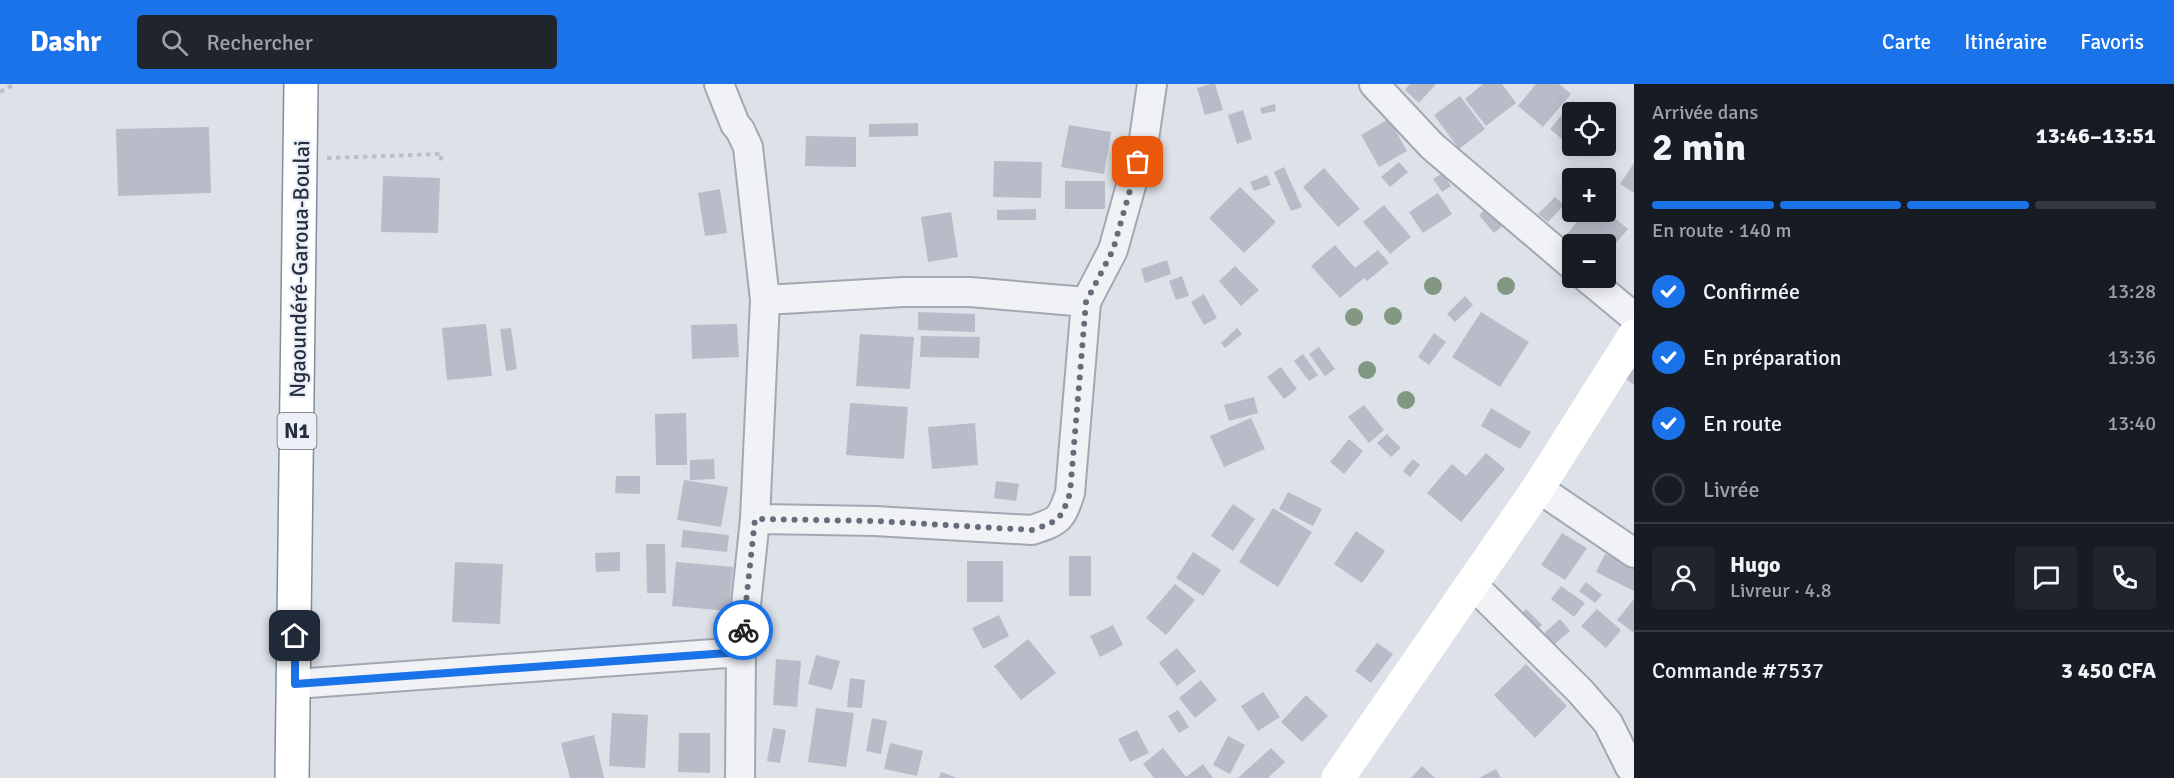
<!DOCTYPE html>
<html lang="fr">
<meta charset="utf-8">
<style>
:root{--surface:#171b24;--page:#20242c;--text:#f1f3f6;--muted:#9ea1a6;--line:#363941;--accent:#1a73e8}
body{margin:0;font-family:Signika,sans-serif;background:var(--page);color:var(--text);height:100vh;display:flex;flex-direction:column;font-size:22px;white-space:nowrap}
*{box-sizing:border-box;margin:0}
p{font-size:20px;color:var(--muted)}
.icon{flex:none;width:33px;height:33px;fill:none;stroke:currentColor;stroke-width:2;stroke-linecap:round;stroke-linejoin:round}
.map{position:relative;flex:1;overflow:hidden}
.details{display:flex;flex-direction:column;background:var(--surface);width:540px}
.details>*{flex:none}
.fabs{position:absolute;left:1562px;top:18px;display:grid;gap:12px}
.fabs a{display:grid;place-items:center;width:54px;height:54px;border-radius:6px;background:var(--surface);box-shadow:0 3px 15px #0003;font-size:30px}
.pin{position:absolute;display:grid;place-items:center;width:51px;height:51px;color:#fff;margin:-26px;border-radius:12px;box-shadow:0 3px 9px #0006}
.courier{position:absolute;display:grid;place-items:center;width:60px;height:60px;margin:-30px;border:4px solid #1a73e8;border-radius:50%;background:#fff;color:#222;box-shadow:0 2px 8px #0007}
.summary em{font-style:normal;font-weight:700}
.summary div{display:flex;flex-direction:column-reverse}
.summary{display:flex;align-items:center;justify-content:space-between;height:102px;padding:0 18px}
h1{font-size:39px;font-weight:700;line-height:45px}
.bar{display:grid;grid-template-columns:repeat(4,1fr);gap:9px 6px;align-content:center;height:72px;padding:0 18px}
.bar i{height:8px;border-radius:4px;background:var(--line)}
.bar .current{background:var(--accent)}
.bar p{grid-column:span 4}
.line{display:flex;align-items:center;gap:15px;padding:0 18px;border-top:2px solid var(--line)}
.line div{flex:1}
.round{display:grid;place-items:center;flex:none;width:63px;height:63px;border-radius:6px;background:var(--page)}
ol{padding:0 18px;list-style:none}
li{display:flex;align-items:center;gap:18px;height:66px}
li p{margin-inline-start:auto}
li .icon{padding:6px;border-radius:50%;background:var(--accent);color:#fff;stroke-width:4}
li:last-child{color:var(--muted)}
li i{width:33px;height:33px;border:3px solid var(--line);border-radius:50%}
header{display:flex;align-items:center;gap:36px;box-sizing:border-box;height:84px;padding:0 30px;background:var(--accent);color:#fff}
header strong{font-size:28px}
nav{display:flex;gap:33px;margin-inline-start:auto;font-size:21px}
.search{width:420px;height:54px;background:var(--page);display:flex;align-items:center;gap:15px;box-sizing:border-box;padding:0 21px;border-radius:6px;color:var(--muted);font-size:22px}
main{display:flex;flex:1;min-height:0}
.map>svg:first-child{display:block}
</style>
<header>
<strong>Dashr</strong>
<div class="search"><svg class="icon" aria-label="search" viewBox="0 0 24 24"><circle cx="10" cy="10" r="6"/><path d="M15 15l6 6"/></svg>Rechercher</div>
<nav><a>Carte</a><a>Itinéraire</a><a>Favoris</a></nav>
</header>
<main>
<div class="map">
<svg width="1634" height="694" viewBox="0 0 1634 694">
<rect width="100%" height="100%" fill="#dde1e8"/>
<path fill="#b7bcc8" d="M1211 0H1215L1223 26 1205 31 1197 4Z
M1410 0H1436L1419 19 1405 6Z
M1483 0H1502L1516 19 1486 42 1465 15Z
M1536 0H1559L1571 10 1543 43 1518 22Z
M1460 12 1485 45 1459 65 1434 31Z
M1573 17 1587 28H1572V57L1569 61 1550 45Z
M1275 20 1276 27 1262 30 1260 24Z
M1243 26 1252 55 1237 60 1228 31Z
M1389 35 1407 67 1379 83 1361 51Z
M918 39V52L869 53V40Z
M1069 41 1111 48 1104 90 1061 83Z
M209 43 211 109 118 112 116 45Z
M806 52 856 53V83L805 82Z
M994 77 1042 78 1041 114 993 113Z
M1399 78 1408 88 1390 103 1381 93Z
M1634 79V109L1620 100Z
M1284 83 1302 123 1291 127 1274 88Z
M1324 84 1360 125 1338 143 1303 103Z
M1443 89 1451 102 1442 108 1433 95Z
M1267 91 1271 101 1254 107 1250 98Z
M383 92 440 94 438 149 381 148Z
M1065 97H1105V125H1065Z
M1240 103 1276 138 1244 169 1209 134Z
M720 105 727 149 705 152 698 109Z
M1438 109 1452 130 1423 149 1409 128Z
M1555 113 1564 121 1548 138 1538 130Z
M1384 121 1411 153 1390 170 1363 138Z
M1491 121 1506 139 1494 149 1479 131Z
M1036 125V136H997V126Z
M1605 126 1628 145 1605 172V160H1572V164L1562 156 1585 128Z
M951 128 958 173 928 178 921 133Z
M1335 161 1355 184 1378 166 1389 179 1367 197 1364 194 1340 214 1311 182Z
M1167 176 1171 190 1145 199 1141 185Z
M1235 182 1259 206 1241 222 1219 197Z
M1182 192 1189 212 1176 216 1169 197Z
M1204 210 1217 234 1204 241 1191 218Z
M1465 212 1473 221 1455 238 1447 230Z
M918 228 975 230V248L918 246Z
M1481 228 1529 258 1500 303 1452 273Z
M486 240 492 292 447 296 442 244Z
M737 240 739 273 692 275 691 241Z
M511 244 517 285 506 287 500 245Z
M1237 244 1242 250 1225 264 1221 259Z
M1434 249 1446 258 1429 281 1418 273Z
M860 250 914 253 910 305 856 302Z
M921 252 980 253 979 274 920 273Z
M1319 263 1335 285 1325 292 1309 270Z
M1303 270 1318 291 1309 297 1294 277Z
M1281 283 1297 305 1284 315 1267 293Z
M1634 284V301L1626 295Z
M1254 313 1258 329 1229 337 1224 321Z
M850 319 908 323 904 375 846 371Z
M1364 321 1384 346 1369 359 1348 333Z
M1491 324 1531 348 1520 365 1481 342Z
M686 329 687 381H656L655 330Z
M1251 334 1265 365 1224 383 1210 352Z
M975 339 978 381 932 385 928 343Z
M1387 350 1401 364 1391 373 1377 359Z
M1349 355 1363 367 1344 390 1330 378Z
M1486 369 1505 385 1461 438 1427 409 1452 380 1466 392Z
M714 375 715 395 690 396V376Z
M1413 375 1420 381 1410 393 1403 387Z
M616 392H640V410L615 409Z
M684 396 728 403 721 443 677 436Z
M996 397 1019 400 1016 417 994 414Z
M1288 408 1322 425 1313 442 1279 425Z
M1233 420 1255 435 1233 467 1211 452Z
M1273 424 1312 448 1278 503 1239 478Z
M683 446 729 451 727 468 681 463Z
M1356 447 1385 467 1362 499 1334 480Z
M1562 449 1587 464 1565 496 1541 481Z
M646 460H665L666 509H647Z
M620 468V487L596 488 595 469Z
M1193 468 1221 486 1203 512 1176 494Z
M1605 470 1634 484V507L1596 488Z
M1069 472H1091V512H1069Z
M967 477H1003V518H967Z
M455 478 503 480 500 540 452 538Z
M676 478 733 483 729 527 672 522Z
M1586 498 1602 511 1595 519 1579 507Z
M1175 500 1195 516 1166 551 1146 534Z
M1561 502 1585 519 1574 533 1551 515Z
M1634 515V549L1617 536Z
M1526 525 1542 541 1532 551 1516 535Z
M1597 525 1621 546 1606 564 1581 542Z
M999 531 1009 552 983 565 972 544Z
M1560 535 1570 547 1550 564 1540 553Z
M1113 541 1123 561 1100 573 1090 552Z
M1028 555 1056 589 1021 616 994 582Z
M1377 559 1393 570 1371 599 1355 587Z
M1177 564 1196 587 1177 602 1159 579Z
M816 571 840 577 832 606 808 600Z
M776 575 801 577 797 623 773 621Z
M1526 580 1567 622 1535 654 1494 611Z
M850 594 865 596 862 624 847 623Z
M1201 596 1217 616 1195 634 1179 614Z
M1263 608 1280 633 1258 647 1241 622Z
M1306 611 1328 632 1302 658 1281 638Z
M816 624 854 629 846 683 808 678Z
M1178 626 1189 643 1179 649 1168 632Z
M612 629 648 631 645 684 609 682Z
M872 634 887 637 881 670 866 667Z
M773 644 786 646 780 679 767 677Z
M1137 646 1149 669 1130 678 1118 655Z
M679 649H710V689L678 688Z
M594 651 604 694H570L561 659Z
M1228 652 1245 661 1230 690 1213 681Z
M890 659 923 667 917 692 884 685Z
M1163 664 1186 693 1203 680 1213 694H1154L1143 680Z
M1271 664 1285 678 1268 694H1238Z
M1422 682 1435 694H1411Z
M1496 685 1501 694H1479Z
M941 688 957 694H939Z"/>
<g fill="none" stroke-linecap="round" stroke-linejoin="round">
<g stroke="#a2a8b2" stroke-width="32">
<path id="street" d="M719 0 735 40 740 46 748 63 765 216
M1374 0 1432 62 1572 181
M1587 194 1634 233
M1538 404 1634 469
M755 435 765 216 903 208H970L1086 218
M1472 500 1580 607 1608 639 1630 683
M295 600 741 568 755 435 875 437 1032 446C1059 437 1061 436 1070 409L1086 218 1113 166 1144 55 1152 0
M740 694 741 568"/>
</g>
<g stroke="#838da0" stroke-width="36">
<path id="highway" d="M292 694 301 0"/>
</g>
<path stroke="#bbbfc7" stroke-width="4" stroke-dasharray="4.5 4.5" stroke-linecap="butt" d="M0 8 15 0
M327 74 442 70 440 79"/>
<use href="#street" stroke="#f0f2f6" stroke-width="28"/>
<path stroke="#fff" stroke-width="33" d="M1338 694 1538 404 1634 252"/>
<use href="#highway" stroke="#fff" stroke-width="33"/>
</g>
<g fill="#829883">
<circle cx="1433" cy="202" r="9"/>
<circle cx="1506" cy="202" r="9"/>
<circle cx="1393" cy="232" r="9"/>
<circle cx="1354" cy="233" r="9"/>
<circle cx="1367" cy="286" r="9"/>
<circle cx="1406" cy="316" r="9"/>
</g>
<g fill="none" stroke-linecap="round" stroke-linejoin="round">
<path stroke="#656d7b" stroke-width="6" stroke-dasharray="0 10.8" d="M743 546 755 435 875 437 1032 446C1059 437 1061 436 1070 409L1086 218 1113 166 1138 78"/>
<path stroke="#1a73e8" stroke-width="8" d="M295 552V600L741 568 743 546"/>
</g>
<g text-anchor="middle" stroke-width="4.5" stroke-linejoin="round" paint-order="stroke">
<rect fill="#ecf0f6" stroke="#616877" stroke-width="1.5" x="277.5" y="329" width="39" height="36" rx="4.5"/>
<g font-size="21" font-weight="bold" fill="#252e40">
<text x="297" y="354">N1</text>
</g>
<g font-size="22" fill="#252e40" stroke="#ecf0f6">
<text transform="translate(299 185) rotate(-89)" y="8">Ngaoundéré-Garoua-Boulai</text>
</g>
</g>
</svg>
<div class="fabs">
<a><svg class="icon" aria-label="locate" viewBox="0 0 24 24"><circle cx="12" cy="12" r="6"/><path d="M12 2v4M12 18v4M2 12h4M18 12h4"/></svg></a>
<a>+</a>
<a>−</a>
</div>
<div class="pin" style="left:1138px;top:78px;background:#ea580c"><svg class="icon" aria-label="bag" viewBox="0 0 24 24"><path d="M5 8h14l-1 12H6zM9 8a3 3 0 0 1 6 0"/></svg></div>
<div class="pin" style="left:295px;top:552px;background:#1f2937"><svg class="icon" aria-label="home" viewBox="0 0 24 24"><path d="M3 11l9-7 9 7M6 9v11h12V9"/></svg></div>
<div class="courier" style="left:743px;top:546px"><svg class="icon" aria-label="bike" viewBox="0 0 24 24"><circle cx="6" cy="16" r="4"/><circle cx="18" cy="16" r="4"/><path d="M6 16l4-8h5l3 8M10 8l3 8H6M13 5h3"/></svg></div>
</div>
<section class="details">
<div class="summary"><div><h1>2 min</h1><p>Arrivée dans</p></div><em>13:46–13:51</em></div>
<div class="bar"><i class="current"></i><i class="current"></i><i class="current"></i><i></i><p>En route · 140 m</p></div>
<ol>
<li><svg class="icon" aria-label="check" viewBox="0 0 24 24"><path d="M5 12l5 5 9-10"/></svg>Confirmée<p>13:28</p></li>
<li><svg class="icon" aria-label="check" viewBox="0 0 24 24"><path d="M5 12l5 5 9-10"/></svg>En préparation<p>13:36</p></li>
<li><svg class="icon" aria-label="check" viewBox="0 0 24 24"><path d="M5 12l5 5 9-10"/></svg>En route<p>13:40</p></li>
<li><i></i>Livrée</li>
</ol>
<div class="line" style="height:108px"><a class="round"><svg class="icon" aria-label="person" viewBox="0 0 24 24"><circle cx="12" cy="8" r="4"/><path d="M4 21q1-7 8-7t8 7"/></svg></a><div><b>Hugo</b><p>Livreur · 4.8</p></div><a class="round"><svg class="icon" aria-label="chat" viewBox="0 0 24 24"><path d="M4 5h16v11H9l-5 4z"/></svg></a><a class="round"><svg class="icon" aria-label="phone" viewBox="0 0 24 24"><path d="M5 4h4l2 5-3 2q2 4 5 5l2-3 5 2v4C11 20 4 13 5 4z"/></svg></a></div>
<div class="line" style="height:78px"><div>Commande #7537</div><b>3 450 CFA</b></div>
</section>
</main>
